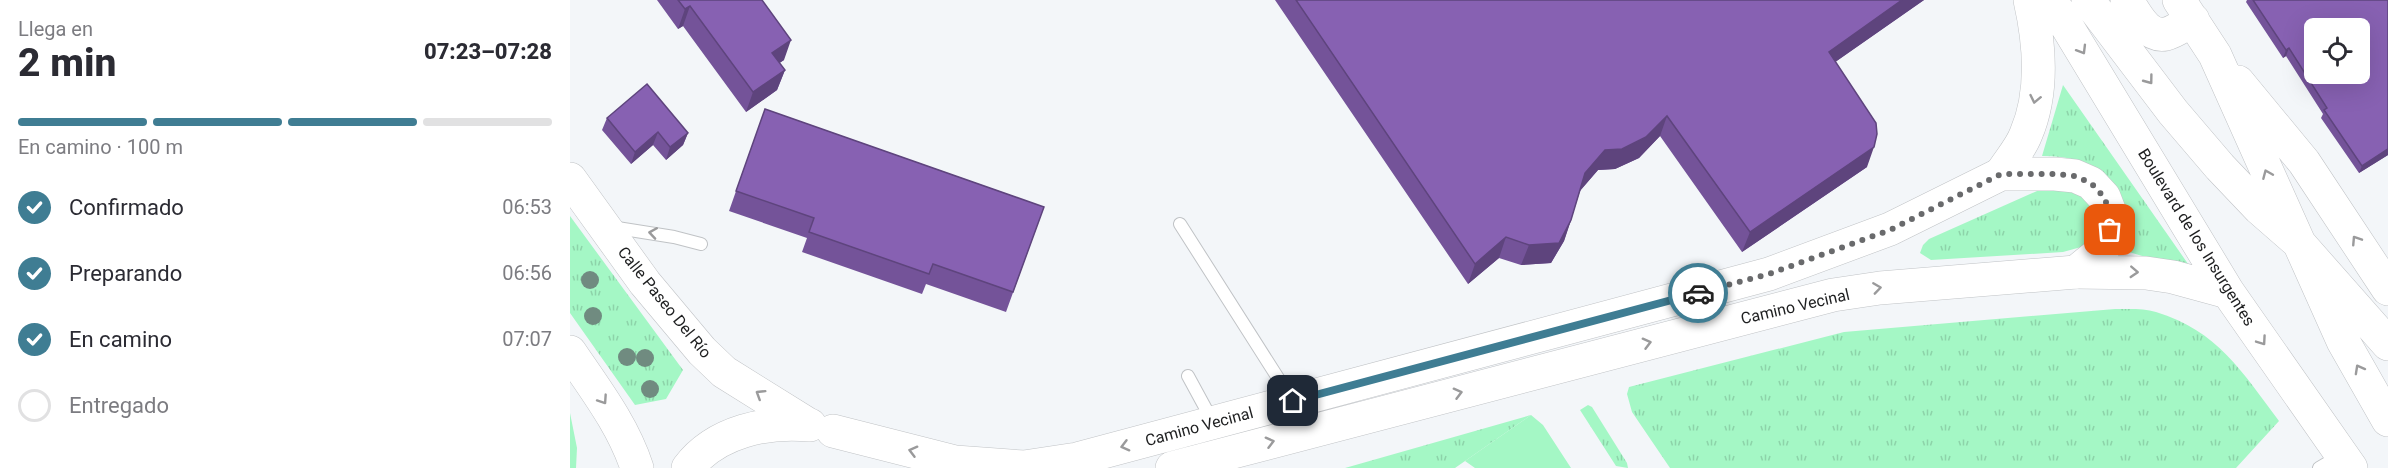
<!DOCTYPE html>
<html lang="es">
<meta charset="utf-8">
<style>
:root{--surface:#fff;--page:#f2f2f3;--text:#2b2b33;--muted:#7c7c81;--line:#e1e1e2;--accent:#3f7d93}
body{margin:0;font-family:Roboto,sans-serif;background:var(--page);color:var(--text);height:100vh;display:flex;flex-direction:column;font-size:22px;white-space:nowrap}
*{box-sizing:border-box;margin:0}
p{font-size:20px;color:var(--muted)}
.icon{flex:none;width:33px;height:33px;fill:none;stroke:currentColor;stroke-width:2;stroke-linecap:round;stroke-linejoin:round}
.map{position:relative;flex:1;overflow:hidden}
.sheet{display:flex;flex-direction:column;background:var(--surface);width:570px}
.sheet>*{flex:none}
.buttons{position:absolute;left:1734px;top:18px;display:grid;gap:12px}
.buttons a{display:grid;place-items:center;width:66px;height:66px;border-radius:9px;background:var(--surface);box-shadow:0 6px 24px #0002;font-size:30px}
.pin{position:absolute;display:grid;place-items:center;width:51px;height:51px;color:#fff;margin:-26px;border-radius:12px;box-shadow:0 3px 9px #0006}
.courier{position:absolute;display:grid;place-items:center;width:60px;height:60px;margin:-30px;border:4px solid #3f7d93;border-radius:50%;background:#fff;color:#222;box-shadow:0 2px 8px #0007}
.head em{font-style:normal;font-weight:800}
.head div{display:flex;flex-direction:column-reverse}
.head{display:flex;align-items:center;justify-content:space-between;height:102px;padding:0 18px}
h1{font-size:39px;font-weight:800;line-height:45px}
.bar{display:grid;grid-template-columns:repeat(4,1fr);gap:9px 6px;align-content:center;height:72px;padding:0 18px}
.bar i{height:8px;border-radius:4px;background:var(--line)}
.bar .on{background:var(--accent)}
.bar p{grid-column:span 4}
ol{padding:0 18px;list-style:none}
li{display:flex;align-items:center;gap:18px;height:66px}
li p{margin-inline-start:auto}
li .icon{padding:6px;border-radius:50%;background:var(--accent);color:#fff;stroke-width:4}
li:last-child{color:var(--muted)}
li i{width:33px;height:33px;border:3px solid var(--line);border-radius:50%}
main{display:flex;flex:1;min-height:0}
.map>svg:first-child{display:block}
</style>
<main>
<section class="sheet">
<div class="head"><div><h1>2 min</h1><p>Llega en</p></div><em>07:23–07:28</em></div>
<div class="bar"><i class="on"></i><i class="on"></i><i class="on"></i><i></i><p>En camino · 100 m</p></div>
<ol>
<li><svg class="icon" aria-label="check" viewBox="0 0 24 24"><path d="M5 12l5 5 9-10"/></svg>Confirmado<p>06:53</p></li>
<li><svg class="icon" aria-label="check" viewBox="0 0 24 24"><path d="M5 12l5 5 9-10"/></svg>Preparando<p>06:56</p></li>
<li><svg class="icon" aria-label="check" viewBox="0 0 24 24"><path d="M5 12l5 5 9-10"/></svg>En camino<p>07:07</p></li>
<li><i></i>Entregado</li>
</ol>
</section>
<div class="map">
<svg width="1818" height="468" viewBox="0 0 1818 468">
<defs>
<pattern id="grass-tufts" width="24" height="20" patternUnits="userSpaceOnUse" patternTransform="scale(1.5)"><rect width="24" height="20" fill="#a4f7c5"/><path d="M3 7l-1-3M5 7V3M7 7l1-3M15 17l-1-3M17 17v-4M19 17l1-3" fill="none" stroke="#8dd3a9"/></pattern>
</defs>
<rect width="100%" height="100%" fill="#f3f6f9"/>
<path fill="url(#grass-tufts)" d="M1493 85 1623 271 1552 250C1563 188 1535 156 1472 156Z
M1476 187 1504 189 1526 210 1522 244 1493 252 1361 260 1350 253 1353 245 1359 239Z
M0 216 113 370 96 399 65 405 0 313Z
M1545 309C1558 309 1574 308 1586 312 1647 330 1673 373 1709 421L1666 468H1100L1062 412 1057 394 1059 387 1274 332Z
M1018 405 1022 407 1057 463 1058 468 1046 466 1010 410Z
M961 415 885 468H775Z"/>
<path fill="#a4f7c5" d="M0 413 7 448 6 468H0Z
M961 415 973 425 1001 468H905L895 461Z"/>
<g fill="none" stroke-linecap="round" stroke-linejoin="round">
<g stroke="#c0c3c6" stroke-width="14">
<path id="lane" d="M610 224 722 400
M41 227 104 237 131 244
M618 376 643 422
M1749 468 1771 455"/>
</g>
<g stroke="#c0c3c6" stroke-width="34">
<path id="secondary" d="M0 179 75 283 132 351 154 372 239 425
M0 352C25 389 53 425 67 468
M263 431 385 462 454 467 507 459 1199 274 1320 229 1431 174H1485L1505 176 1521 183 1534 197 1539 210 1540 230 1533 250 1506 272 1310 288 1263 295 602 468
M118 468C146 431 197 421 240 425"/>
</g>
<g stroke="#c0c3c6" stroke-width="34">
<path id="primary" d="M1481 0 1658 292 1781 468
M1518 0 1603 112 1650 167 1689 208 1728 242 1818 344
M1557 0C1565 13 1577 38 1596 34 1605 32 1615 24 1623 20
M1609 0 1645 55 1773 341 1818 420
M1668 82 1734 162 1818 289
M1431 174C1439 161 1451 148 1456 134 1474 92 1470 44 1460 0
M1506 272 1576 273 1603 277 1658 292"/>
</g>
<use href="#lane" stroke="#fff" stroke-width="12"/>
<use href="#secondary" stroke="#fff" stroke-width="33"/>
<use href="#primary" stroke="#fff" stroke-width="33"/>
</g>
<g fill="#708b80">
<circle cx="20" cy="280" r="9"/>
<circle cx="23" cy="316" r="9"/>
<circle cx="57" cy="357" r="9"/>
<circle cx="75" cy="358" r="9"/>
<circle cx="80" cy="389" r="9"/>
</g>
<path fill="#745399" d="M87 0H192L214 60 209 63 215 70 207 90 176 112 113 26 108 29Z
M705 0H1354L1265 62 1297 167 1172 252 1090 136 1069 158 1045 169 1028 170 1010 191 1001 220 994 241 981 263 951 265 929 258 898 284Z
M1677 0H1818V155L1789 173 1751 118 1753 114 1716 56 1713 58 1676 2Z
M195 109 474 207 436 312 356 284 352 294 232 252 237 238 159 211Z
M37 118 118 133 113 145 96 160 83 145 61 164 32 130Z"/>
<path fill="#5e447d" d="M1332 0H1354L1251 72 1259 52Z
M120 6 113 26 108 29 115 9Z
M221 40 214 60 195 73 202 53Z
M1719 48 1716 56 1713 58 1716 50Z
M215 70 207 90 176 112 183 92Z
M1097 116 1090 136 1069 158 1045 169 1028 170 1008 193 1015 173 1035 150Z
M88 132 83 145 61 164 65 152Z
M118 133 113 145 96 160 100 147Z
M1304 147 1297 167 1172 252 1180 232Z
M1818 149V155L1789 173 1792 166Z
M1001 220 994 241 981 263 951 265 959 245Z
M936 237 929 258 898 284 905 264Z"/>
<path fill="#8761b2" stroke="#5e447d" stroke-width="1.5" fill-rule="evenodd" d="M108 0H192L221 40 202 53 215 70 183 92 120 6 115 9Z
M726 0H1332L1259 52 1306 123 1307 134 1304 147 1180 232 1097 116 1076 137 1052 149 1035 150 1015 173 1001 220 989 243 959 245 936 237 905 264Z
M1683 0H1818V149L1792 166 1754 110 1757 108 1719 48 1716 50ZM1744 28H1790V74H1744Z
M77 84 118 133 100 147 88 132 65 152 37 118Z
M195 109 474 207 443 292 363 264 359 274 239 232 244 218 166 191Z"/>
<defs><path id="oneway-chevron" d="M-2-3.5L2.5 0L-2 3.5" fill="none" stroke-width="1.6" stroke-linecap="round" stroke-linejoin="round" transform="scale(1.5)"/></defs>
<g stroke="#9a9a9b">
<use href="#oneway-chevron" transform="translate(1512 50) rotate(59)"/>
<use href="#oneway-chevron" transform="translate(1579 80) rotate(53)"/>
<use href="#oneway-chevron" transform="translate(1465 99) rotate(102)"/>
<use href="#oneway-chevron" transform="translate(1697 174) rotate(-113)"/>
<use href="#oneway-chevron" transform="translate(83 233) rotate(-171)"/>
<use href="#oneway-chevron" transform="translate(1786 240) rotate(-123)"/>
<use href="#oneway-chevron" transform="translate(1564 272) rotate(3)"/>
<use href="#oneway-chevron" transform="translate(1307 288) rotate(-8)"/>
<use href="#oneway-chevron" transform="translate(1692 341) rotate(55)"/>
<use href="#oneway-chevron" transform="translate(1077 343) rotate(-15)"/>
<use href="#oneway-chevron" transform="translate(1789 369) rotate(-119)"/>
<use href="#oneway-chevron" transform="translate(888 393) rotate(-15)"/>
<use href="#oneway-chevron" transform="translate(190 394) rotate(-148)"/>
<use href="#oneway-chevron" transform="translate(33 400) rotate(56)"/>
<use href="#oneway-chevron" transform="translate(700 442) rotate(-15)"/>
<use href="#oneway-chevron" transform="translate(555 446) rotate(165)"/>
<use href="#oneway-chevron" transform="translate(343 451) rotate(-165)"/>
</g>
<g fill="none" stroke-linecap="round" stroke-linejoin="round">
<path stroke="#696a6c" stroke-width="6" stroke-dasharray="0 10.8" d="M1128 293 1199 274 1320 230 1431 174H1485L1505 176 1521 183 1534 197 1539 210 1540 230"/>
<path stroke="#3f7d93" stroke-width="8" d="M723 401 1128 293"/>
</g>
<g text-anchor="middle" stroke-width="4.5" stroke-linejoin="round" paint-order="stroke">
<g font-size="16" fill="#1e1f20" stroke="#fff">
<text transform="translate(1627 237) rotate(58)" y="6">Boulevard de los Insurgentes</text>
<text transform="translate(95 302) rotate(51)" y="6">Calle Paseo Del Río</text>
<text transform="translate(1225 306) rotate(-13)" y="6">Camino Vecinal</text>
<text transform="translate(629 426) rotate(-15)" y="6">Camino Vecinal</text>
</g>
</g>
</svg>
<div class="buttons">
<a><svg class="icon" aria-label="locate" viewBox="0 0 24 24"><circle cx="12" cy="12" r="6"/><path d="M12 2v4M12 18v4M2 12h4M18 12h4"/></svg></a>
</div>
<div class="pin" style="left:1540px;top:230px;background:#ea580c"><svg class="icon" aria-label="bag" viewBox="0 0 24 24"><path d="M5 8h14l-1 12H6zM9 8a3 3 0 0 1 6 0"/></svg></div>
<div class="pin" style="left:723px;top:401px;background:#1f2937"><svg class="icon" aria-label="home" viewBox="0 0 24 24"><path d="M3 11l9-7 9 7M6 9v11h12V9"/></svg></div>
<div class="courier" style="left:1128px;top:293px"><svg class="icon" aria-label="car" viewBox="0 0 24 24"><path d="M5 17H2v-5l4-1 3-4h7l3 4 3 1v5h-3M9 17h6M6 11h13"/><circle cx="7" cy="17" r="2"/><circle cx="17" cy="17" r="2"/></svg></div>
</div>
</main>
